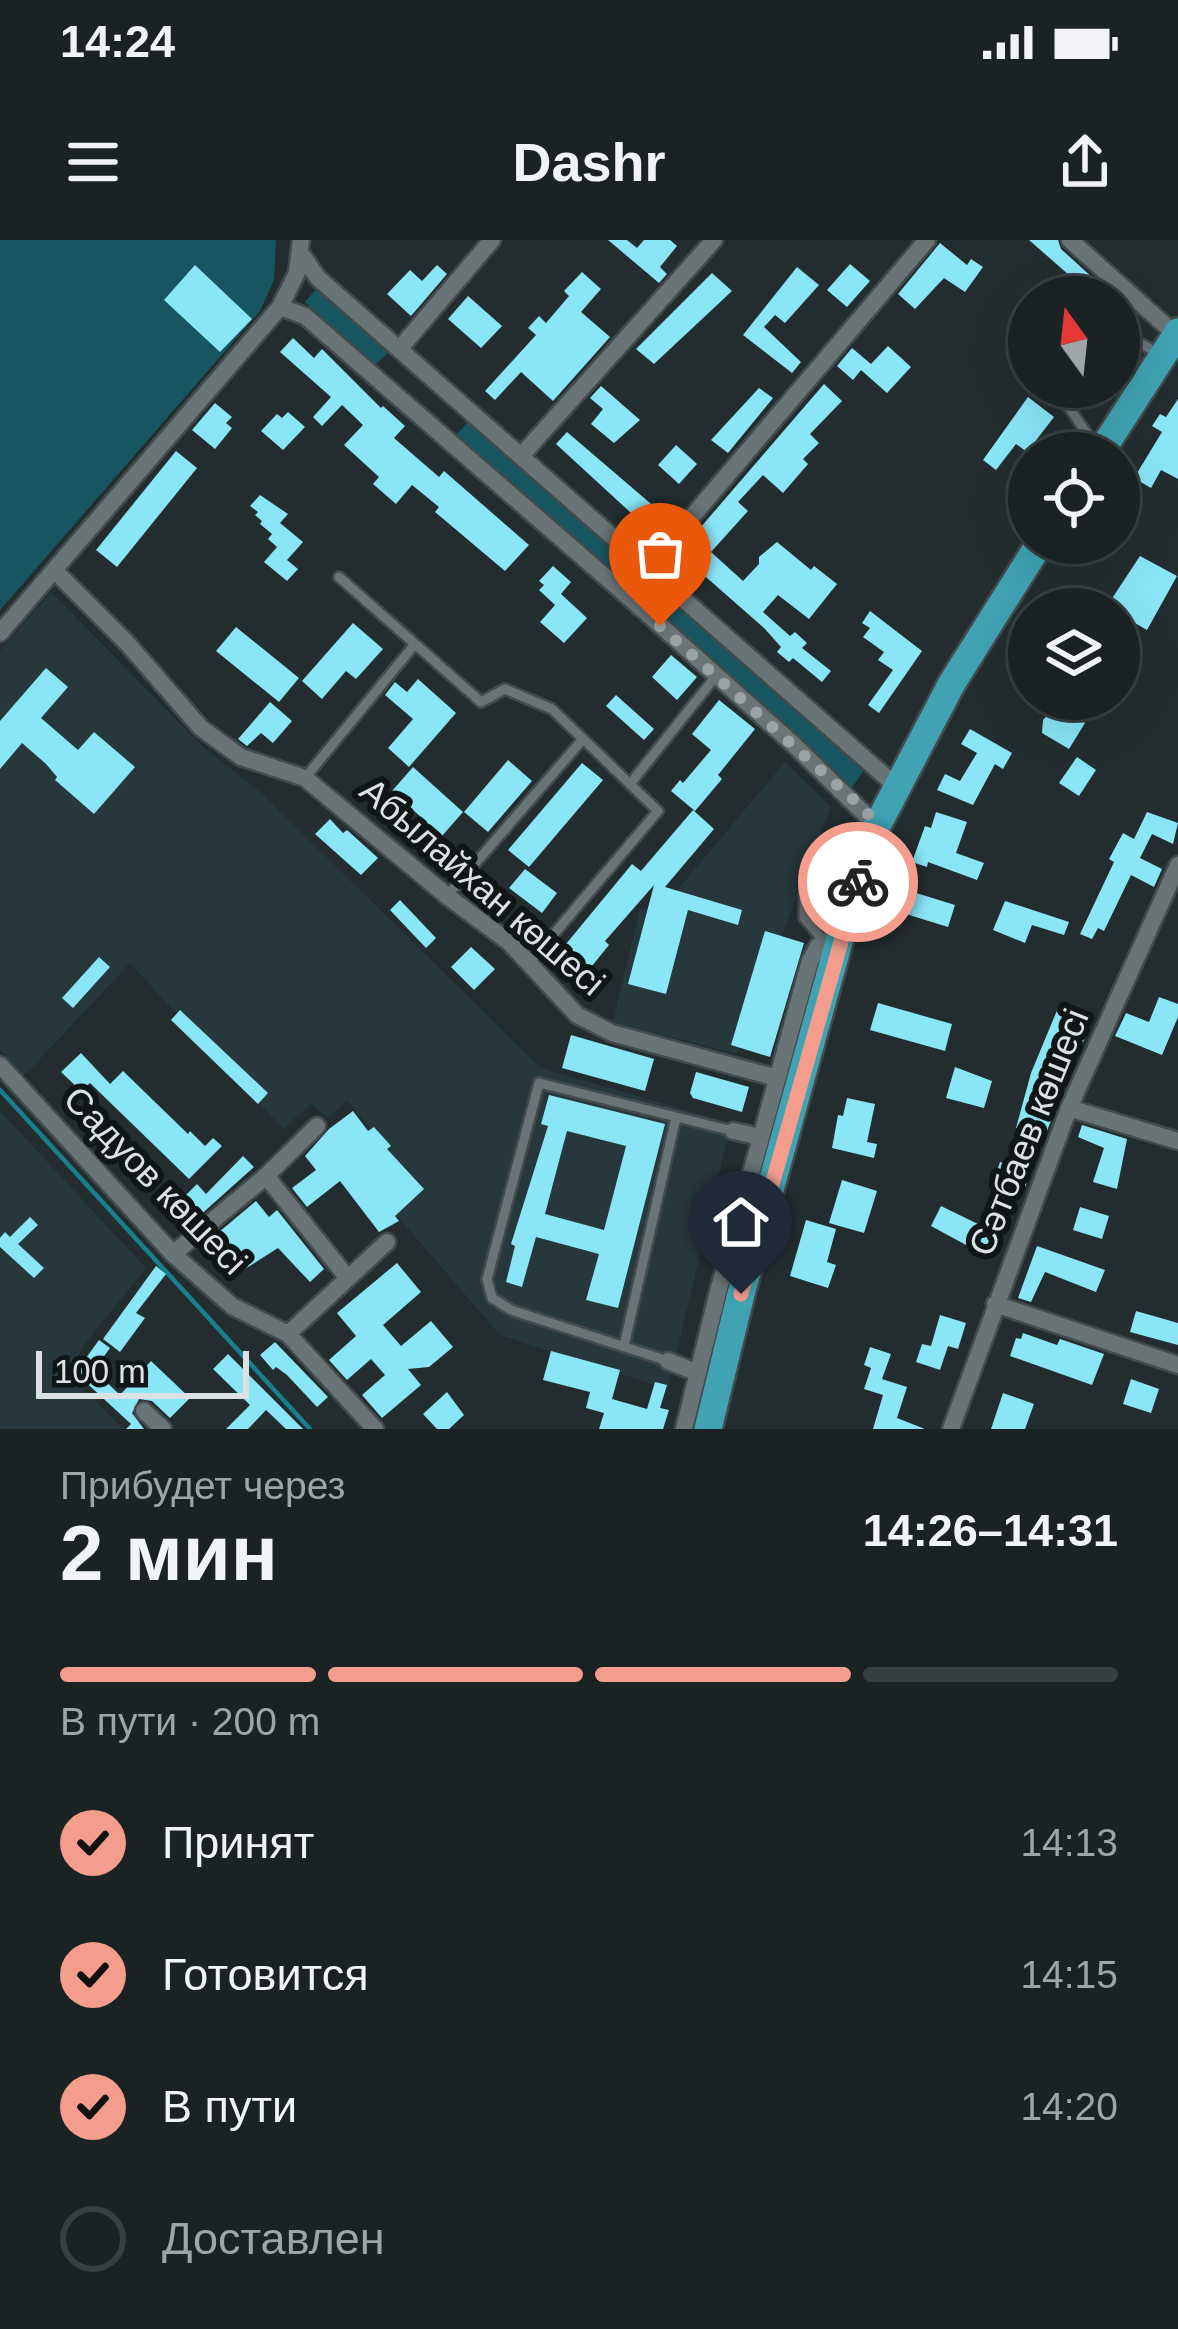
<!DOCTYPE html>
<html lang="ru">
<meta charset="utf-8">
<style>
:root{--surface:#1a2223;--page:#272f30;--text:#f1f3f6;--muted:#9fa4a6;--line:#383f41;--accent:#f49d8c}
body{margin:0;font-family:Helvetica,sans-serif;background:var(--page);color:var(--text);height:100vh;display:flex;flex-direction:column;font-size:45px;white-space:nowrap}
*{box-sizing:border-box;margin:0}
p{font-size:39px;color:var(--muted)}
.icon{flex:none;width:66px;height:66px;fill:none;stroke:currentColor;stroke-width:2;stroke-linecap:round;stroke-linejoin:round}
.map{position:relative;height:1189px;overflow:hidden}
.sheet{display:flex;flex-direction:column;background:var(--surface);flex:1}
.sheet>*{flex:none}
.needle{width:78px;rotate:345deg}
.controls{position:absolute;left:1008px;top:36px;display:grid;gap:24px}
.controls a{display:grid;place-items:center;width:132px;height:132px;border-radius:50%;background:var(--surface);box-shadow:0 12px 48px #0002,0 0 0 3px var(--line);font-size:60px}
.scale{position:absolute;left:36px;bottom:30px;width:213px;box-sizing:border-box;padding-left:12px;border:6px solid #dce2e3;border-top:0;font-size:33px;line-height:42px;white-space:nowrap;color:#dce2e3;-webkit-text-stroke:9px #101515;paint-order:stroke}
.pin{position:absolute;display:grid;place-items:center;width:102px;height:102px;color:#fff;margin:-123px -51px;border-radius:50% 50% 50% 0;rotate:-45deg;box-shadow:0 0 12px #0007}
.pin .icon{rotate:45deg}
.courier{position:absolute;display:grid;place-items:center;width:120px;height:120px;margin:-60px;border:9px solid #f49d8c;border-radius:50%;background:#fff;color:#222;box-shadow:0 3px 15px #0007}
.head em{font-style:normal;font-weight:800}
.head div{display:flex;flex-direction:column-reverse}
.head{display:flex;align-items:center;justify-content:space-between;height:204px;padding:0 60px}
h1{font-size:78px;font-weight:800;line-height:90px}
.bar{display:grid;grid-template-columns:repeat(4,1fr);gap:18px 12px;align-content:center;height:144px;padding:0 60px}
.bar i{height:15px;border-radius:9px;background:var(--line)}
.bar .on{background:var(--accent)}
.bar p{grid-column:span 4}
ol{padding:0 60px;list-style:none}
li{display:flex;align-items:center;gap:36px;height:132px}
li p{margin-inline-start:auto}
li .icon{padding:12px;border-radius:50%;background:var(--accent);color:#111;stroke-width:4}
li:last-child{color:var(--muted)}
li i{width:66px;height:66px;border:6px solid var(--line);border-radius:50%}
.status{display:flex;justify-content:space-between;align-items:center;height:84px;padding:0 60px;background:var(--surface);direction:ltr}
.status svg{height:33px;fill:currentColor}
header{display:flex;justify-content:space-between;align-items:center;height:156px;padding:0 60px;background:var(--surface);font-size:54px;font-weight:800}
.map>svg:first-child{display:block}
</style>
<div class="status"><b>14:24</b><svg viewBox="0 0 49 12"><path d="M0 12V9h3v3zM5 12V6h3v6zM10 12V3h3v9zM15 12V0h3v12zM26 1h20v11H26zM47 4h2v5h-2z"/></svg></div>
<header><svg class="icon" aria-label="menu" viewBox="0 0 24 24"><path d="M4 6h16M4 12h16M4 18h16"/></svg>Dashr<svg class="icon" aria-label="share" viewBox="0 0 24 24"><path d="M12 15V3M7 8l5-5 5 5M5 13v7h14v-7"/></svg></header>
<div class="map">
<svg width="1178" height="1189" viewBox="0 0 1178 1189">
<rect width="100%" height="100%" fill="#232d2f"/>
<path fill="#26383c" d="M51 352 205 509 260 552 541 828 731 883 668 1149 500 1095 360 933 388 909 347 861 327 878 311 864 283 889 130 723 24 836 0 809V411Z
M785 522 831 567 737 814 613 782 640 669 662 668Z
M0 871 146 1028 87 1101 67 1133 123 1189H0Z"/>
<path fill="#175661" d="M0 0H276L274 40 260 71 0 370Z
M318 47 390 111 374 126 305 62Z
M470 180 864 530 851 549 454 197Z"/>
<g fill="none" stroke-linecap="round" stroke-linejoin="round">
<path stroke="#187f8f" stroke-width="4.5" d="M0 850 310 1189"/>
</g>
<path fill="#8ae5f7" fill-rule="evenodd" d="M608 0H627L637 8 644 0H670L677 6 660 27 667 34 659 43Z
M1029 0H1058L1061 9 1114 57H1094Z
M940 3 967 25 971 19 983 27 965 52 944 38 915 69 898 54Z
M850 24 870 41 847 67 827 50Z
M195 25 252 79 220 112 164 60Z
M437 25 447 34 411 76 387 54 410 30 422 41Z
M797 27 819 45 785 83 775 75 764 87 801 122 792 133 743 95Z
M582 32 601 49 581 72 610 97 553 161 521 132 495 160 485 151 536 95 528 88 539 76 546 83 569 56 564 51Z
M712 33 732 51 654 124 636 109Z
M468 56 502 86 481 108 448 79Z
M293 98 314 118 322 109 381 168 383 166 405 186 394 198 439 237 444 231 529 305 505 331 435 272 439 267 412 245 396 264 373 244 379 237 344 205 363 185 342 165 322 186 313 177 331 157 280 112Z
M888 106 911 127 887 153 861 130 853 140 837 126 852 108 871 124Z
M824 144 842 161 810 194 819 203 803 219 808 224 783 253 763 235 738 262 748 271 711 312 743 341 759 324V317L777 302 811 330 814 326 837 344 809 379 778 355 763 372 790 396 795 392 807 403 802 408 831 431 822 442 793 418 789 422 777 412 781 407 765 389 682 316 697 298 694 295Z
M601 146 640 180 614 203 591 184 603 169 590 158Z
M759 148 773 158 728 213 711 200Z
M1028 157 1054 177 1027 212 1016 204 996 230 983 220Z
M1178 159V239L1161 230 1151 248 1134 238 1162 192 1152 186 1160 174 1166 177Z
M215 163 232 177 226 183 232 188 215 209 192 190Z
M288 172 305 187 283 210 261 191 277 174 282 178Z
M567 192 657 269 643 284 556 204Z
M676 205 697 224 679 244 658 225Z
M176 211 197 228 117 327 96 310Z
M260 255 288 274 280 283 303 302 287 320 298 329 287 341 264 322 277 307 268 299 272 294 260 284 262 281 255 275 258 272 250 266Z
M1140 316 1177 336 1147 390 1119 374V369H1105Z
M553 326 571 342 561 354 587 378 564 403 540 382 555 365 539 350 544 345 539 341Z
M870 371 922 411 879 473 868 465 893 430 878 420 884 412 863 397 870 388 862 383Z
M353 383 383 409 356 439 346 431 322 459 302 441Z
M236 387 299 438 279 462 216 411Z
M671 415 697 437 677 460 652 437Z
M46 428 68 447 41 478 78 510 94 492 135 527 94 574 55 540 57 537 46 524 22 503 0 529V481Z
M418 439 456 473 409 527 388 508 413 479 385 455 395 442 407 452Z
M616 455 654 489 644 500 606 466Z
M719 460 755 489 718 535 722 539 695 571 671 551 680 540 683 543 711 510 692 494Z
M270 462 292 481 273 503 261 493 247 506 238 499Z
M1056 466 1085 483 1069 509 1042 493 1043 480Z
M970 489 1012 513 1003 529 995 524 973 565 937 550 945 534 960 541 977 513 961 504Z
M1077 517 1096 530 1079 556 1059 543Z
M508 520 532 541 488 592 464 572Z
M582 523 603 540 529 627 508 610Z
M413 527 463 572 442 596 392 551Z
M693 570 714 589 665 647 742 670 738 685 688 670 666 754 628 744 654 645 605 701 609 705 578 743 552 721 632 624 641 631Z
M936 572 967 582 956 613 984 623 977 640 928 622 927 627 912 622 925 586 931 588Z
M1147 572 1178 583 1173 604 1152 594 1140 618 1162 629 1154 647 1131 635 1104 691 1098 688 1092 699 1080 694 1114 622 1109 619 1123 593 1134 599Z
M330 579 343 593 347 590 378 618 361 635 315 594Z
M525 629 557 653 542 673 509 648Z
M913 652 955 665 948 687 906 674Z
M400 660 436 698 426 708 390 670Z
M1005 661 1069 682 1064 695 1032 685 1025 703 993 690Z
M765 691 804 703 770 817 731 805Z
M471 707 495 729 474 750 451 727Z
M99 717 110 727 73 768 62 758Z
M1159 757 1178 764V777L1162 815 1115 796 1126 773 1149 782Z
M878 763 952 784 945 811 870 790Z
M1058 768 1091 782 1081 807 1068 802 1049 854 1060 857 1047 891 1030 886 1028 891 1016 888 1031 833Z
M180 770 268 853 258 864 171 780Z
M571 795 654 819 645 851 562 828Z
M81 813 110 844 123 831 188 894 190 891 205 906 213 898 222 906 189 939 90 843 81 851 61 832Z
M955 827 992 841 984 868 946 858Z
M696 832 749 847 742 872 693 858 690 853Z
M549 855 665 884 618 1068 586 1060 599 1014 536 997 522 1047 506 1042 515 1006 511 1004 548 886 541 884ZM567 891 626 906 604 990 545 974Z
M847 858 875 864 867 902 877 904 874 918 832 908 838 875 843 876Z
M353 871 368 891 374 887 391 906 387 909 424 949 395 976 399 981 379 992 340 941 307 967 292 948 316 930 305 916 329 889Z
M1082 885 1127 899 1117 949 1093 942 1104 908 1078 897Z
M243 916 254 927 197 978 180 961 197 944 206 954Z
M1000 922 1030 931 1023 954 993 944Z
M842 940 877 951 864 993 829 983Z
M256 961 269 977 277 970 324 1029 310 1042 278 1008 231 1038 212 1014 207 1018 200 1008Z
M941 966 978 984 976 990 999 1001 990 1018 931 986Z
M1080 967 1109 976 1102 999 1073 990Z
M30 977 38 985 18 1004 44 1028 34 1038 0 1007V998L5 992 10 997Z
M806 980 836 989 827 1022 836 1025 828 1048 790 1036Z
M1037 1006 1105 1030 1096 1052 1045 1032 1031 1062 1018 1058Z
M397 1023 421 1052 383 1085 401 1106 431 1081 453 1107 429 1127 408 1129 421 1145 382 1178 362 1155 385 1135 371 1119 347 1140 329 1120 356 1096 337 1073Z
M156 1026 166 1034 136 1073 145 1078 120 1112 103 1099Z
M1136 1071 1178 1083V1105L1130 1092Z
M940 1075 966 1083 958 1109 948 1106 940 1130 916 1122 922 1104 931 1106Z
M1023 1093 1057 1105 1060 1099 1104 1114 1092 1145 1010 1116 1016 1098 1021 1099Z
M99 1100 110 1108 94 1130 120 1155 151 1121 190 1158 170 1178 152 1161 139 1159 132 1173 144 1189H126L131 1184 80 1137 78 1129Z
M275 1102 328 1157 317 1167 287 1135 276 1127 273 1130 260 1115Z
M870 1107 891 1114 882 1139 907 1147 897 1178 925 1189H873L883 1155 864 1149 871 1128 864 1125Z
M551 1111 620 1130 612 1159 647 1169 655 1142 667 1145 660 1168 669 1170 663 1189H599L604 1173 586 1168 590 1152 543 1140Z
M228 1114 303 1189H286L266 1170 248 1189H226L250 1165 213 1129Z
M1131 1139 1159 1149 1151 1173 1123 1164Z
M447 1152 464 1175 449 1189H437L423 1174Z
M1003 1153 1034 1164 1025 1189H991Z"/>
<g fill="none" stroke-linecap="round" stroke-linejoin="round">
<g stroke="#424a4c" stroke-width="14">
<path id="service" d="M1119 92 1160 114
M1081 147 1068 166 1097 208
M339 337 481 462 505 449 552 469 658 571 531 721
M305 538 415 404
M630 544 716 436
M447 656 583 499
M823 700 804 678V655L815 628 834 616 862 613
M624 1106 676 877
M668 1121 511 1070 492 1058 487 1039 539 843 733 891"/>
</g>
<g stroke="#424a4c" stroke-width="21">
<path id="minor" d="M1070 0 1176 95
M302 15 318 38 896 546
M280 67 305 76 632 360 792 503 877 586
M401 107 492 0
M521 216 714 0
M650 326 927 0
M55 331 127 403 201 488 241 517 305 538 447 656 509 702 577 775 612 793 777 838
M0 393 280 67 297 33 301 0
M0 825 173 1014 232 1066 288 1094 375 1189
M1069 868 1178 901
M733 891 761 897
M266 936 347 1037
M173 1014 266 936 317 886
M995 1064 1178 1125
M288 1094 387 1002
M668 1121 698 1133
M144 1171 163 1189
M684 1189 718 1052 810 721 818 706 842 691
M951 1189 1069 868 1178 625"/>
</g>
<g stroke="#424a4c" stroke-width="32">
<path id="trunk" d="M1100 213 1178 92
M708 1189 741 1054 842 691 877 586 952 443 1040 303"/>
</g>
<use href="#service" stroke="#697477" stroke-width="9"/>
<use href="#minor" stroke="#697477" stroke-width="16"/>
<use href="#trunk" stroke="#40a2b3" stroke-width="27"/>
</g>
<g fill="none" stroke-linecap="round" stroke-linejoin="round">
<path stroke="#9ba3a4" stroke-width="12" stroke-dasharray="0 21.6" d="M660 386 864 569 877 586 858 642"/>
<path stroke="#f49d8c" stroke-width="15" d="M741 1054 858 642"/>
</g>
<g text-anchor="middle" stroke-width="12" stroke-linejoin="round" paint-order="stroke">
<g font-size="36" fill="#dce2e3" stroke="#101515">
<text transform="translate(483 646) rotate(41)" y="13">Абылайхан көшесі</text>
<text transform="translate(1028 892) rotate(-68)" y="13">Сәтбаев көшесі</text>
<text transform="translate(156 940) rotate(46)" y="13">Садуов көшесі</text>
</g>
</g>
</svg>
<div class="controls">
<a><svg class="needle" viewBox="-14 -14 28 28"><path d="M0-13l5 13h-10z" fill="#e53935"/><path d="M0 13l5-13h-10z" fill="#9fa4a6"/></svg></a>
<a><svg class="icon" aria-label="locate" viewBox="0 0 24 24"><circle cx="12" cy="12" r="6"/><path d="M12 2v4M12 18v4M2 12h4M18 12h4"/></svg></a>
<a><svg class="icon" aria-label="layers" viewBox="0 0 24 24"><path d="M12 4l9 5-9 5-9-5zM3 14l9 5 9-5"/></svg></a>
</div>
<div class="scale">100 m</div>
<div class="pin" style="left:660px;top:386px;background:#ea580c"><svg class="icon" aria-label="bag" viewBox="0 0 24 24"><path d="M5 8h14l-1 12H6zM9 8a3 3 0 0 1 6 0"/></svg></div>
<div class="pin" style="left:741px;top:1054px;background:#1f2937"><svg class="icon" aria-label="home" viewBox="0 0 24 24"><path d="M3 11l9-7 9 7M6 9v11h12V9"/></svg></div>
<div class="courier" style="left:858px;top:642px"><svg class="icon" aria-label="bike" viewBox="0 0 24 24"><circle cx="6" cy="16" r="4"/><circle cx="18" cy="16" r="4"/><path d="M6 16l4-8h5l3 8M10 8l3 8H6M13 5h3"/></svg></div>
</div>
<section class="sheet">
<div class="head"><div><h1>2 мин</h1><p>Прибудет через</p></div><em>14:26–14:31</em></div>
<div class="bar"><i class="on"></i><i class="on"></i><i class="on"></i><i></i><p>В пути · 200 m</p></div>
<ol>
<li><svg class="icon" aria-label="check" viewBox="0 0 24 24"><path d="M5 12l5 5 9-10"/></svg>Принят<p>14:13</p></li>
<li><svg class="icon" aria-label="check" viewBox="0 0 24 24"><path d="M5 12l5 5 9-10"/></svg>Готовится<p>14:15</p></li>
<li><svg class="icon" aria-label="check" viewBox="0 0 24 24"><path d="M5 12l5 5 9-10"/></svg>В пути<p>14:20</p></li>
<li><i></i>Доставлен</li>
</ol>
</section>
